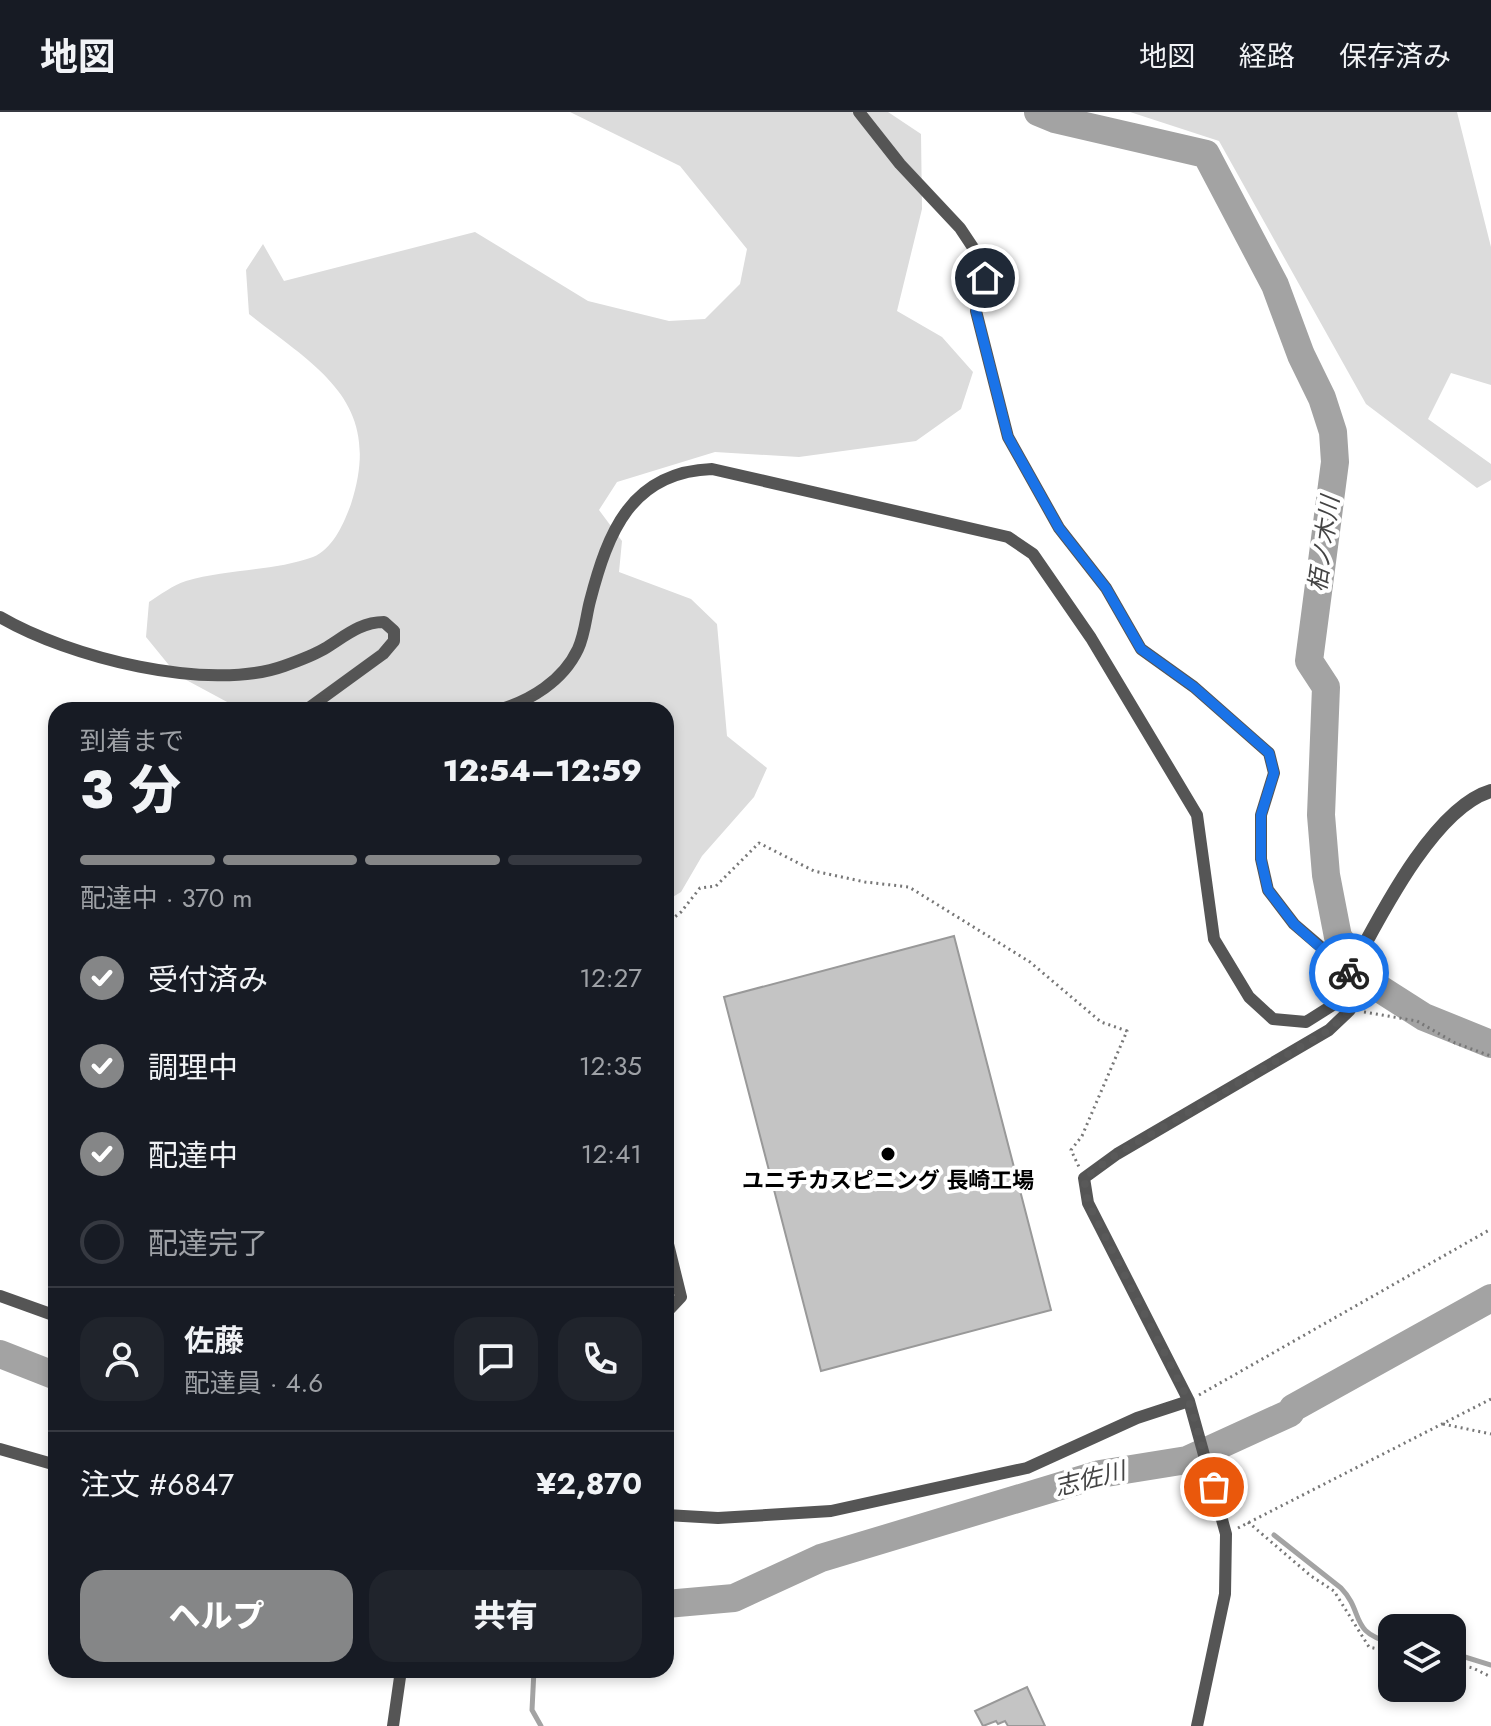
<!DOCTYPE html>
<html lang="ja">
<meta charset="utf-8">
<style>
:root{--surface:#171b24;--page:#20242c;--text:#f1f3f6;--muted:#9ea1a6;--line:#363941;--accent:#858687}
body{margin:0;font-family:Jost,"Noto Sans JP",sans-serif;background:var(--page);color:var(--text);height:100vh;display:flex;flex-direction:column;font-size:30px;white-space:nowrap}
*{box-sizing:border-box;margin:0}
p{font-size:26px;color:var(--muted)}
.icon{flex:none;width:44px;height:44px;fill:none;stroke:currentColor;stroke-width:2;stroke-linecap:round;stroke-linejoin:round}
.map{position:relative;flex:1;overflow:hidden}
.panel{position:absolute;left:48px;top:590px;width:626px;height:976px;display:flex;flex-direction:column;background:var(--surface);border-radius:24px;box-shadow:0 4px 12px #0003}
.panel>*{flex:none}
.tools{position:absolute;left:1378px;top:1502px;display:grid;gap:16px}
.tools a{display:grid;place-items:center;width:88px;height:88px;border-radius:16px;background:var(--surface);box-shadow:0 4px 12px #0003;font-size:40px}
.pin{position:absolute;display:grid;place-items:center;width:68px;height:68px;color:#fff;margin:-34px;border:4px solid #fff;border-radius:50%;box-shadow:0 2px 8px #0007}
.courier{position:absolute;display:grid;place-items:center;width:80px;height:80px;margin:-40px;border:6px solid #1a73e8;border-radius:50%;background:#fff;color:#222;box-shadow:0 2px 10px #0007}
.overview em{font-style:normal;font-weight:800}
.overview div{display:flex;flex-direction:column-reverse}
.overview{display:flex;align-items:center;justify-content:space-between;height:136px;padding:0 32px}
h1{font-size:52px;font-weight:800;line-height:60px}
.bar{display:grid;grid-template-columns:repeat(4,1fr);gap:12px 8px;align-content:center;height:96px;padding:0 32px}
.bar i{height:10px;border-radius:6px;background:var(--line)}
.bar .current{background:var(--accent)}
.bar p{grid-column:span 4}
.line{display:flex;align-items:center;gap:20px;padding:0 32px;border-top:2px solid var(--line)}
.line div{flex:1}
.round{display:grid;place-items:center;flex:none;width:84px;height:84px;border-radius:24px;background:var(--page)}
ol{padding:0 32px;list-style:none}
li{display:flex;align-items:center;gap:24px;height:88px}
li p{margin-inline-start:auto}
li .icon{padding:8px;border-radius:50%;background:var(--accent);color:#fff;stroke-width:4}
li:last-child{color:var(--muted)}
li i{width:44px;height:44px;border:4px solid var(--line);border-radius:50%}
.primary-button{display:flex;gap:16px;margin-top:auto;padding:16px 32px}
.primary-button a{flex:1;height:92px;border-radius:24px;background:var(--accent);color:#fff;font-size:32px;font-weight:800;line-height:92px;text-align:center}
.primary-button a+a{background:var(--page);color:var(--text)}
header{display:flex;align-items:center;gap:48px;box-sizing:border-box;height:112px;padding:0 40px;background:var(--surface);border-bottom:2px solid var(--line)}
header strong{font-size:38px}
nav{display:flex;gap:44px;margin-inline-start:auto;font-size:28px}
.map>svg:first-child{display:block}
</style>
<header>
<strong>地図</strong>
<nav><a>地図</a><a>経路</a><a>保存済み</a></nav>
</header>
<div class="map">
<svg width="1491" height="1614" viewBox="0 0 1491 1614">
<rect width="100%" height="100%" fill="#fff"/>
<path fill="#dcdcdc" d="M570 0H888L921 22 922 97 897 199 942 225 973 260 961 297 916 329 799 345 715 340 617 370 599 398 622 429 619 460 691 487 717 512 727 624 767 656 754 685 702 744 681 780 666 789V598H242L177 563 146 525 149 490C160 483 173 473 186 469 226 457 275 459 313 445 333 437 344 411 351 392 384 290 319 257 249 202L246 158 263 132 284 169 475 120 588 189 669 209 705 207 740 172 747 137 680 54Z
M1130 0H1457L1491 135V273L1451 261 1428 307 1491 352V368L1477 376 1366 292 1219 29Z"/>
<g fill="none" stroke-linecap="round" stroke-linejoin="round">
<path stroke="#a3a3a3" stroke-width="5" d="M1274 1423 1341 1476C1365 1501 1348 1520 1392 1531
M1452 1541 1491 1553
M534 1558 532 1598 541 1614"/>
<path stroke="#a3a3a3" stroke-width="28" d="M1038 0 1055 7 1206 42 1275 173 1301 243 1322 286 1333 320 1335 350 1309 549 1326 575 1321 703 1326 763 1338 825 1377 875 1424 905 1491 932
M0 1242 56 1264
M666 1492 734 1486 821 1446 1100 1362 1187 1348 1290 1301 1293 1296 1491 1186"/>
</g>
<path fill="#c4c4c4" stroke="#999" stroke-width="2" d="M954 824 1051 1198 821 1259 724 885Z
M1027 1575 1045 1614H1008L1005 1609 998 1612 996 1609 983 1614 975 1599Z"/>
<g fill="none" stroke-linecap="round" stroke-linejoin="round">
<path stroke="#777" stroke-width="3" stroke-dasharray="2 4" stroke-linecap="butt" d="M666 812 681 800 700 776 716 774 759 731 814 759 865 770 909 775 1030 850 1101 910 1127 919 1082 1024 1071 1038 1079 1055
M1364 900 1417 909 1455 931 1491 944
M1199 1283 1491 1117
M1443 1312 1491 1322
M1248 1410 1311 1464 1334 1479 1369 1535 1392 1540
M1238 1416 1491 1287
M1452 1551 1473 1556 1491 1565"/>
<path stroke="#555" stroke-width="12" d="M859 0 900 52 960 116 978 143 985 166 976 199 1008 325 1059 416 1106 476 1141 537 1194 575 1269 641 1274 661 1261 703V747L1268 778 1294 812 1350 860V898L1329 918 1117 1042 1084 1066 1088 1091 1189 1289 1226 1422 1225 1482 1197 1614
M0 505C68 545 209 581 284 554 298 549 312 544 324 537 344 525 360 510 384 510L394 519V529L383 542 306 598
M498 598C530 589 563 569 578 537 585 522 586 504 590 489 608 420 631 360 712 357L1008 425 1033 442 1091 526 1197 703 1214 827 1249 885 1273 907 1306 910 1336 891 1348 874
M666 1124 681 1185 666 1201
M0 1184 56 1204
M0 1337 56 1353
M666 1403 718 1406 831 1399 1027 1356 1137 1306 1189 1289
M393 1614 401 1558"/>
<path stroke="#555" stroke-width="14" d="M1350 860C1378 808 1433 696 1491 679"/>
</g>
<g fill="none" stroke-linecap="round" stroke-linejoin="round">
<path stroke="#595959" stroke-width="8" stroke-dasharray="0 14.4" d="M1214 1375 1189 1289 1088 1091 1084 1066 1117 1042 1329 918 1350 898 1349 861"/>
<path stroke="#1a73e8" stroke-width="10" d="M985 166 976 199 1008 325 1059 416 1106 476 1141 537 1194 575 1269 641 1274 661 1261 703V747L1268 778 1294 812 1349 861"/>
</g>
<circle fill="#000" stroke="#fff" stroke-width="3" cx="888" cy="1042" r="8"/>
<g text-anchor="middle" stroke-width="8" stroke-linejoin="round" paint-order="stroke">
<g font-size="22" font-weight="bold" fill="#000" stroke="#fff">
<text x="888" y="1076">ユニチカスピニング 長崎工場</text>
</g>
<g font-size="24" font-style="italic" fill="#444" stroke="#fff">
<text transform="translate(1324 432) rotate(-82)" y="8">栢ノ木川</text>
<text transform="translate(1090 1367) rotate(-14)" y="8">志佐川</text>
</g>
</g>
</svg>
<div class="tools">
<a><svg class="icon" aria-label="layers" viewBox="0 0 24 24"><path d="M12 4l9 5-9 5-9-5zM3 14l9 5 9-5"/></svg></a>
</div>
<div class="pin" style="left:1214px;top:1375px;background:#ea580c"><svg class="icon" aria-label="bag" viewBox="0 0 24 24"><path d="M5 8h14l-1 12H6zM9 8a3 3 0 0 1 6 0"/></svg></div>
<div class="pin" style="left:985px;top:166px;background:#1f2937"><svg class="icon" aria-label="home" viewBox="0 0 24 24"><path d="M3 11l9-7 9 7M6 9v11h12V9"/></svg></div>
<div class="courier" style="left:1349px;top:861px"><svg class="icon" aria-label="bike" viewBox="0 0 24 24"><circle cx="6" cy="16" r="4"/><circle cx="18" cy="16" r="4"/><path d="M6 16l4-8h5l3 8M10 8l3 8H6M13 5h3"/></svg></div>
<section class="panel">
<div class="overview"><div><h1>3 分</h1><p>到着まで</p></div><em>12:54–12:59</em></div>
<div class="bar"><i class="current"></i><i class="current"></i><i class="current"></i><i></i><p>配達中 · 370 m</p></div>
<ol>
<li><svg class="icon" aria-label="check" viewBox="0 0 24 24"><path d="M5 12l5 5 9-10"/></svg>受付済み<p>12:27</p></li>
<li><svg class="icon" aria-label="check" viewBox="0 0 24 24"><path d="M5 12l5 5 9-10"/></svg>調理中<p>12:35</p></li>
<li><svg class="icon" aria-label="check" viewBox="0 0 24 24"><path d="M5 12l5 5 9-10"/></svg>配達中<p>12:41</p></li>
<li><i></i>配達完了</li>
</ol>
<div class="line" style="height:144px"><a class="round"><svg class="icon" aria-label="person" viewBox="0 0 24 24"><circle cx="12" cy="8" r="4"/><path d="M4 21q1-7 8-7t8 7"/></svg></a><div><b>佐藤</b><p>配達員 · 4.6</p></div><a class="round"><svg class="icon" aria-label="chat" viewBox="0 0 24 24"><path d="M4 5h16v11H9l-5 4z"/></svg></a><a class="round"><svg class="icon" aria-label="phone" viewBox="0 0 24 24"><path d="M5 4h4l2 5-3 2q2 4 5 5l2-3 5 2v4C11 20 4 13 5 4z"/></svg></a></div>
<div class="line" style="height:104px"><div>注文 #6847</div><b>¥2,870</b></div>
<div class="primary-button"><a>ヘルプ</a><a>共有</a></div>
</section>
</div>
